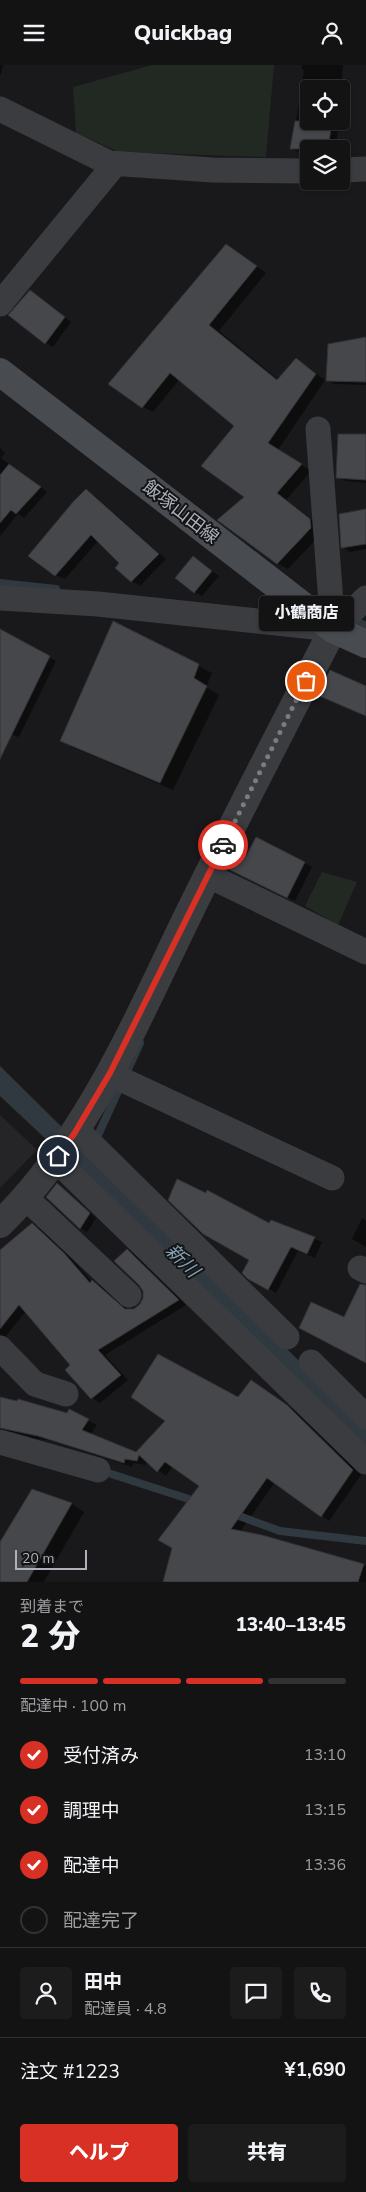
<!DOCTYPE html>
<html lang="ja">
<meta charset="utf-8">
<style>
:root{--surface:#131314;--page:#1c1c1d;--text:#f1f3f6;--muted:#9d9ea0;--line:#323234;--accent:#d93025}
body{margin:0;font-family:"Nunito Sans","Noto Sans JP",sans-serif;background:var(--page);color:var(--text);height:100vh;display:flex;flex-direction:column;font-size:19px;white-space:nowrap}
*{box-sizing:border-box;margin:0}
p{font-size:16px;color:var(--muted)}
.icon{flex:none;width:28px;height:28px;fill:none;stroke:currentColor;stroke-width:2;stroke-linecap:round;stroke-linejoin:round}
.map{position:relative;height:1517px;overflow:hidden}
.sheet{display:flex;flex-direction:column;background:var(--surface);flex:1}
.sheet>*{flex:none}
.buttons{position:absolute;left:300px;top:15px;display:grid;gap:10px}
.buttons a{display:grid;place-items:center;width:50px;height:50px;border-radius:5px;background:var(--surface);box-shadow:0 1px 4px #0004,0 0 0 1px var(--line);font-size:25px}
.scale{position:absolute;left:15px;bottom:12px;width:72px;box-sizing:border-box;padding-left:5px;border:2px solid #acb1ba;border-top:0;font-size:14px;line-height:18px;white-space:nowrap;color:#acb1ba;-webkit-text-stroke:4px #141416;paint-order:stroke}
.pin{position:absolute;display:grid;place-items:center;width:42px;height:42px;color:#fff;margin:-21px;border:2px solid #fff;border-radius:50%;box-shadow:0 1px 5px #0007}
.courier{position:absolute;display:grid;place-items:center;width:50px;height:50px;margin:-25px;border:4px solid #d93025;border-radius:50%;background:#fff;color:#222;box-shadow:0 1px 6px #0007}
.bubble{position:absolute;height:35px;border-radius:5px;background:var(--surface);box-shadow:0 1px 4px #0004,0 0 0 1px var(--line);font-size:16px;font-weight:800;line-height:35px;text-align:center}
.headline em{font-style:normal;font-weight:800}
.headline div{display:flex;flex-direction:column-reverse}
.headline{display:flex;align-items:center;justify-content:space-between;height:85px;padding:0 20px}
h1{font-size:32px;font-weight:800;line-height:38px}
.bar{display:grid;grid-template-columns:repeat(4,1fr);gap:8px 5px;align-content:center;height:60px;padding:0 20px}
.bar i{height:6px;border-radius:4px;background:var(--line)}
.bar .selected{background:var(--accent)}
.bar p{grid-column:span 4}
.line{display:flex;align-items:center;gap:12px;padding:0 20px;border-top:1px solid var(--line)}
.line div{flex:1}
.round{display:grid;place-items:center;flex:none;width:52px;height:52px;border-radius:5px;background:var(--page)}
ol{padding:0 20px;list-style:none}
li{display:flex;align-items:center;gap:15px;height:55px}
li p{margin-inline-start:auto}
li .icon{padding:5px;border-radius:50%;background:var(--accent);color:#fff;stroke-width:4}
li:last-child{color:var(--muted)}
li i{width:28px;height:28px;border:2px solid var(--line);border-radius:50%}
.button{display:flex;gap:10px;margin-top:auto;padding:10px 20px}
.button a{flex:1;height:58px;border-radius:5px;background:var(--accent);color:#fff;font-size:20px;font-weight:800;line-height:58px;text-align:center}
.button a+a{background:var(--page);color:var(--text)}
header{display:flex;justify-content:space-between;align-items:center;height:65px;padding:0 20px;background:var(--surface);font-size:22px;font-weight:800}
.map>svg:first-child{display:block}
</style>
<header><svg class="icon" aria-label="menu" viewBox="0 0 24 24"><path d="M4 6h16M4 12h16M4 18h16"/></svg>Quickbag<svg class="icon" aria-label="person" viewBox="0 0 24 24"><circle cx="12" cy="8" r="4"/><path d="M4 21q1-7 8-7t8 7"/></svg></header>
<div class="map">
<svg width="366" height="1517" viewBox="0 0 366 1517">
<rect width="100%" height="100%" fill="#19191b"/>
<path fill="#252528" d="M0 1050 37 1085 0 1123Z"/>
<path fill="#212922" d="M152 0H274L266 92 119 87 76 68 73 22Z
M322 807 357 817 338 860 305 841Z"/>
<path fill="#2f393f" d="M0 1001 366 1362V1393L50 1078 0 1031Z"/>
<path fill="#0007" d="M0 0H3L1 10 0 9Z
M302 0H343L341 24H309V56H339L336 84H309V91L292 84 304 5 302 4Z
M227 181 266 208 219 266 279 315 296 295 325 315 278 385 311 406 286 435 320 461 321 469 288 504 277 498 246 431 236 361 179 315 153 347 143 342Z
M37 231 71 257 53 282 45 278Z
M366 273V320L334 319 327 315Z
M366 370V418L345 416 337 412Z
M0 383 5 388 1 393 47 427 24 453 18 449 0 471Z
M87 426 95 431 166 494 140 521 132 516 121 498 98 476 65 514 56 510Z
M366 445V484L350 487 343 482Z
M193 492 219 511 202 531 195 527Z
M114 558 212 608 206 622 219 630 173 725 74 683 62 676Z
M4 568 56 596 19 672 0 666V575Z
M366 622V651L319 630Z
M257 773 312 802 295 836 237 808Z
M57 1120 96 1153 87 1167 80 1163Z
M362 1153 366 1155V1182L352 1174Z
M272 1156 322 1177 315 1193 298 1186 276 1228 249 1212Z
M32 1160 40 1164 72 1194 92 1217 101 1221 128 1245H134L141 1240 144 1233V1226L127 1185 135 1190 186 1240 105 1290 128 1315 100 1338 92 1333 72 1301 26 1246 5 1272 0 1269V1186Z
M259 1322 295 1346 361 1410 329 1456 275 1417 240 1467 366 1501V1517H165L200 1420 173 1401 166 1411 147 1396 146 1400 133 1398 132 1402 48 1375 36 1374 13 1367 0 1369V1334L68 1350 70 1346 97 1360 90 1370 136 1388Z
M32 1426 72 1439 84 1447 44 1517H0V1479Z"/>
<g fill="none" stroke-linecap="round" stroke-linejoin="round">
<path stroke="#2f393f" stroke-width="8" d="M0 518 56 524
M356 556 366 561
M99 1068 140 978
M102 1406 198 1437
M231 1448 280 1466 366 1476"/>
</g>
<path fill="#46474b" stroke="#333337" d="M295 56H332L328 84H290Z
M226 179 257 201 209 260 277 315 296 293 316 309 268 378 302 399 277 428 310 454 311 463 277 499 217 455 244 432 201 401 234 361 170 308 142 343 108 319Z
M30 225 65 252 45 279 8 250Z
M366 272V317L326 316 328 279Z
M338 369H366V415L336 413Z
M9 399 41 422 16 449 11 445 0 458V410Z
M86 424 159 489 131 517 115 503 119 498 91 470 55 511 28 491 73 437Z
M366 444V479L341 483 339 449Z
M193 491 212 506 194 528 175 513Z
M113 556 199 599 194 613 207 621 160 718 60 676Z
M0 564 50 591 0 694Z
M330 605 366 621V651L317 630Z
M256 772 305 797 287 833 228 804 237 787 246 791Z
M177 1114 206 1128 207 1125 269 1158 271 1155 315 1172 307 1189 291 1182 268 1225 248 1214 242 1208 249 1195 203 1169 168 1135Z
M57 1118 90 1148 80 1164 46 1132Z
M32 1158 64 1188 90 1218 92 1215 125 1244H134L140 1239 143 1233V1226L139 1220 114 1196 127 1184 179 1235 98 1285 121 1310 91 1334 65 1305 70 1300 19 1240 0 1264V1185Z
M360 1219 366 1220V1298L299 1263 311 1237 344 1252Z
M158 1289 238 1332 251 1315 287 1340 353 1405 321 1452 267 1413 231 1464 262 1470 364 1499 358 1517H163L172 1483 158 1475 199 1421 165 1397 157 1407 139 1390 137 1396 125 1394 124 1398 38 1371 0 1363V1332L17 1336 18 1334 67 1348 69 1344 89 1354 82 1365 136 1387 165 1356 131 1332Z
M32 1424 72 1438 27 1517H0V1477Z"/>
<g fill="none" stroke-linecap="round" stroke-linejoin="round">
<path stroke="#3a3c40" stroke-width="25" d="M0 44 109 98 213 105 309 106
M341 105 366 104
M0 239 115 99
M318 364 333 564
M0 533 98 539 333 564 366 533
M207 810 366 887
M110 1009 332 1113
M76 1064 287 1272
M55 1094 366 1397
M26 1133 129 1230
M360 1203 366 1206
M0 1283 35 1319 66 1329
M311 1297 366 1352
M0 1377 98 1405"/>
<path stroke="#3a3c40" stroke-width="28" d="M0 1159C89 1072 137 954 191 844 237 750 286 657 333 564"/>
<path stroke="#484b50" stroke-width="28" d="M0 307 333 564 366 579"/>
</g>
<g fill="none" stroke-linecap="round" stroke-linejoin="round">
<path stroke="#797c82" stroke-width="5" stroke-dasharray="0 9" d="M223 780 306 616"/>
<path stroke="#d93025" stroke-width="6" d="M58 1091 74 1069 110 1008 223 780"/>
</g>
<g text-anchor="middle" stroke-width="4" stroke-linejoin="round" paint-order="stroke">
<g font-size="18" fill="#acb1ba" stroke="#141416">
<text transform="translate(181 447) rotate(38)" y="6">飯塚山田線</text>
</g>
<g font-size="19" font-style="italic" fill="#84a1b4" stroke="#141416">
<text transform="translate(183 1195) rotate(45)" y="7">新川</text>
</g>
</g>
</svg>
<div class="buttons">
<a><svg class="icon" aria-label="locate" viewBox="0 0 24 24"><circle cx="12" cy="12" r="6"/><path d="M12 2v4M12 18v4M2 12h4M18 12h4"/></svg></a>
<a><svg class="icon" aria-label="layers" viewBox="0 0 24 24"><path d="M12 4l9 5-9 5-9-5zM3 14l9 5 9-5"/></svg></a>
</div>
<div class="scale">20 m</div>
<div class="pin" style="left:306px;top:616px;background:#ea580c"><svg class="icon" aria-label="bag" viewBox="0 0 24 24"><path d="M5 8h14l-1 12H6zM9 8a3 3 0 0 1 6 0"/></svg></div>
<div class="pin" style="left:58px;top:1091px;background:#1f2937"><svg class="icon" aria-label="home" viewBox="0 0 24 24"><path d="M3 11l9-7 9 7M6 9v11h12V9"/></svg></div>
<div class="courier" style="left:223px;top:780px"><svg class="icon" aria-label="car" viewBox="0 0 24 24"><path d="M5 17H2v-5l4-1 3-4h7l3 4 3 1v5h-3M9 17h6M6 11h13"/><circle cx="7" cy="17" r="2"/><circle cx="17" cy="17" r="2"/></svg></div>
<div class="bubble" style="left:259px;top:531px;width:95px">小鶴商店</div>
</div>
<section class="sheet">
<div class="headline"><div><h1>2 分</h1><p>到着まで</p></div><em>13:40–13:45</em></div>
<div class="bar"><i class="selected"></i><i class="selected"></i><i class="selected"></i><i></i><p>配達中 · 100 m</p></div>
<ol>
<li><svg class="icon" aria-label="check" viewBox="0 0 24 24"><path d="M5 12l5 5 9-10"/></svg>受付済み<p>13:10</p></li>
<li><svg class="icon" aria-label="check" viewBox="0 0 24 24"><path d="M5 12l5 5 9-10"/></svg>調理中<p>13:15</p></li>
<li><svg class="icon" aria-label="check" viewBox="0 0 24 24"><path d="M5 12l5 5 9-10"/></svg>配達中<p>13:36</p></li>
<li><i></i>配達完了</li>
</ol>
<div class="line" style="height:90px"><a class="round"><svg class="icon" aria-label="person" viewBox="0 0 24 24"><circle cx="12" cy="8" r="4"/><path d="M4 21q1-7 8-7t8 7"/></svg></a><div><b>田中</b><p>配達員 · 4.8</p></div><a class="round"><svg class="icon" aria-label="chat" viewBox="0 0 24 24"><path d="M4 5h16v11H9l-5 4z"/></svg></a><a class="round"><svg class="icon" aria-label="phone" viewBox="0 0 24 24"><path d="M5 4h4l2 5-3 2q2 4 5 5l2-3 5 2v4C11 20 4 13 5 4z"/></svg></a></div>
<div class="line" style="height:65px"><div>注文 #1223</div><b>¥1,690</b></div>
<div class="button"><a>ヘルプ</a><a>共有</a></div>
</section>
